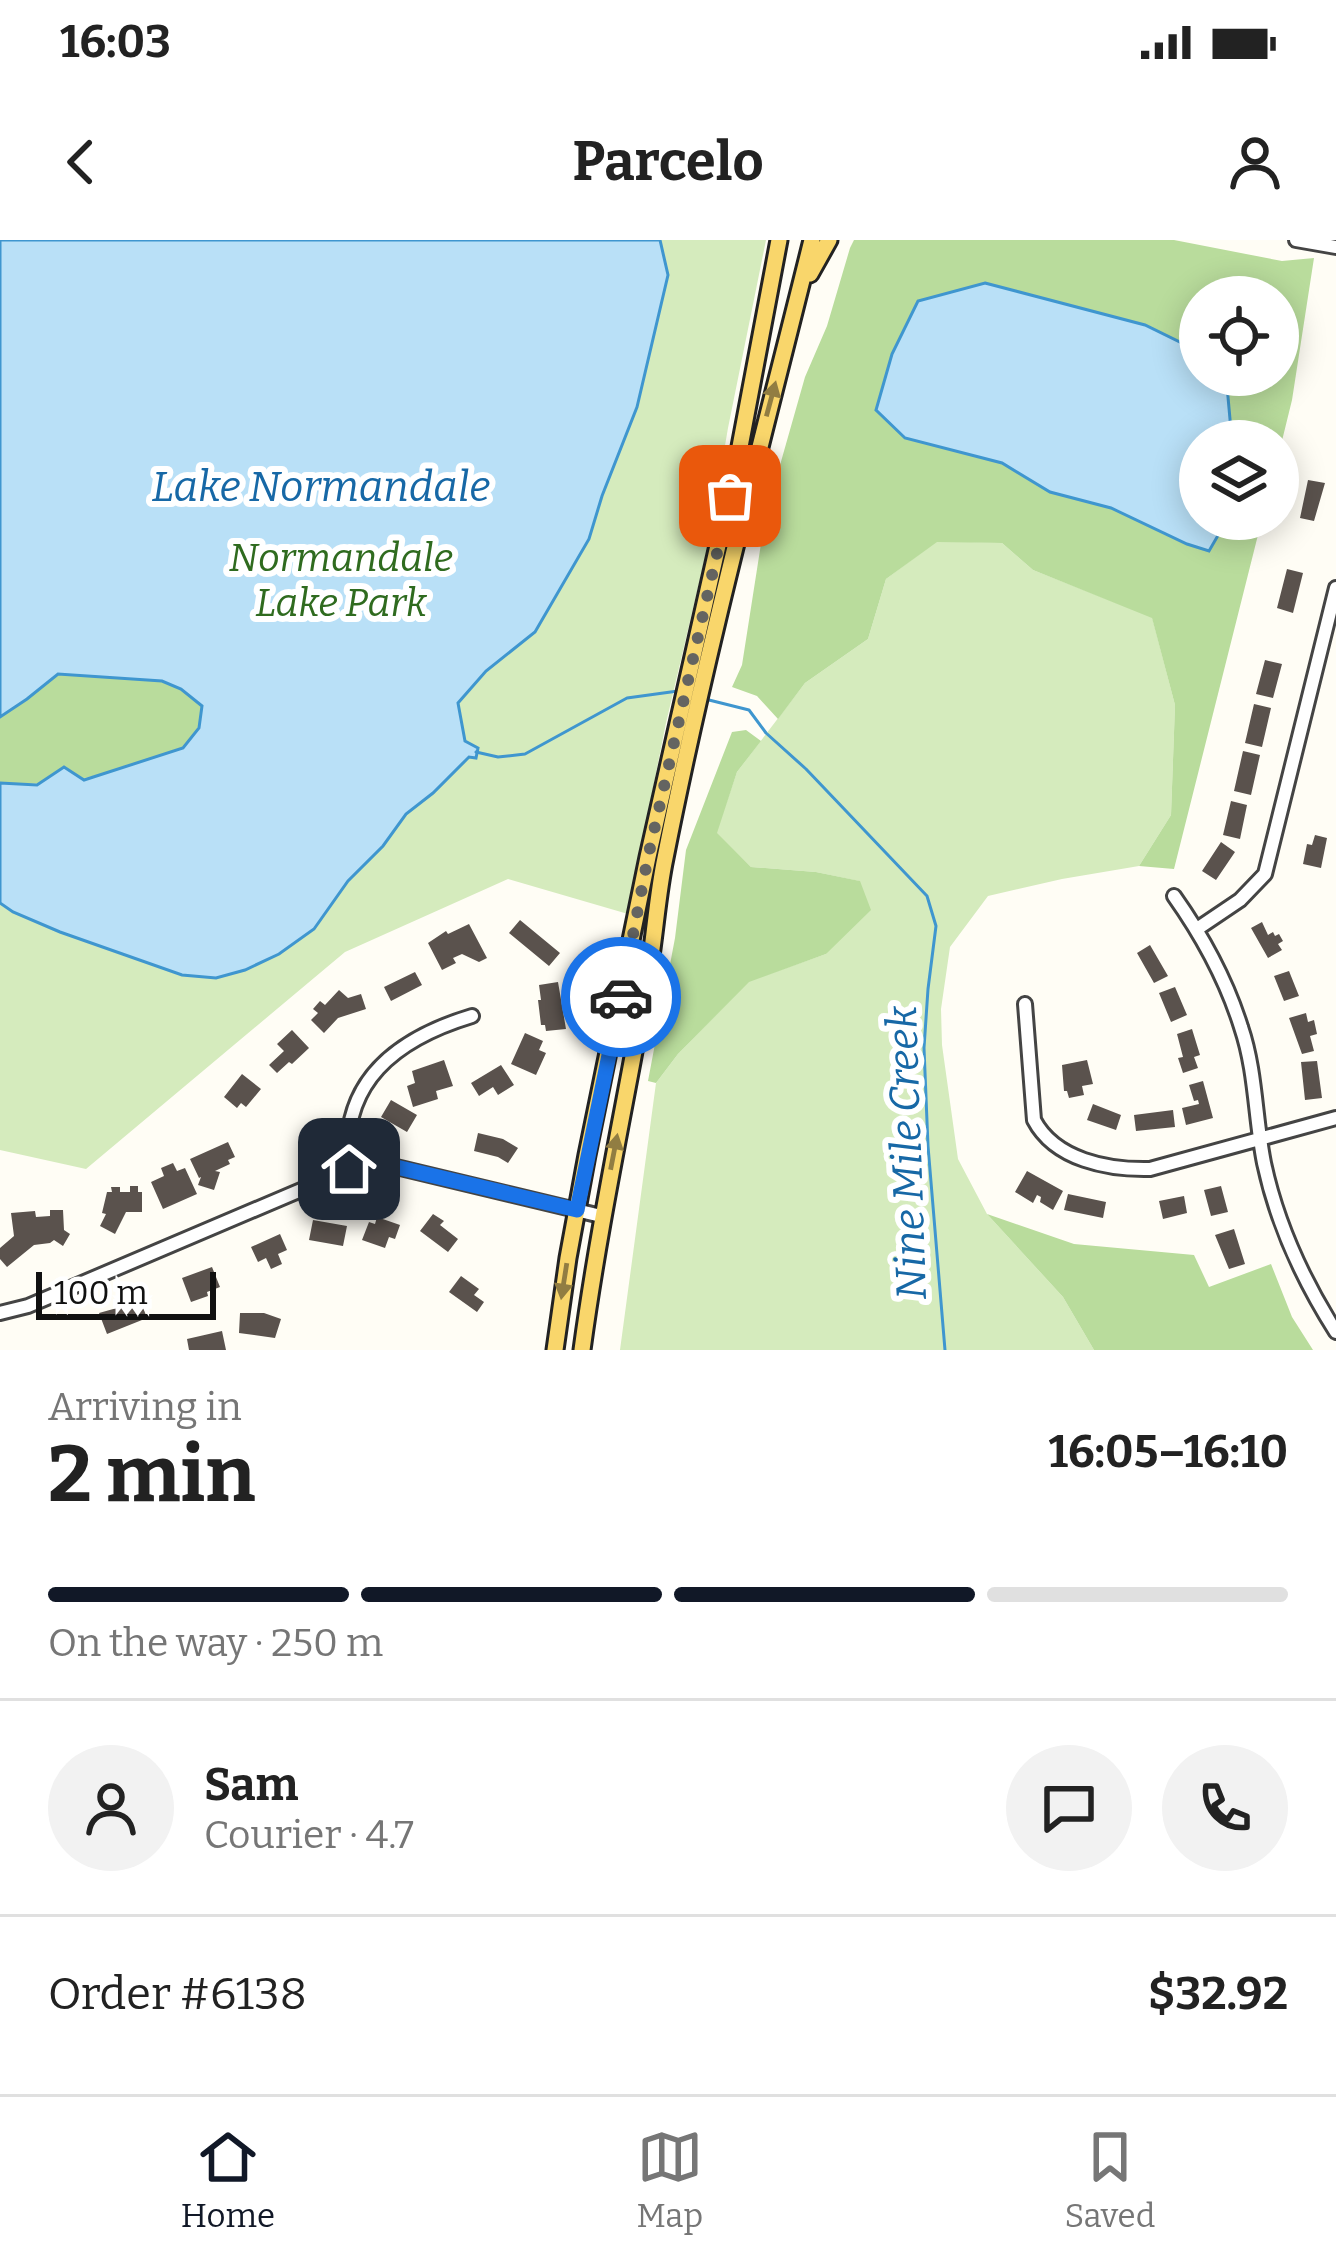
<!DOCTYPE html>
<meta charset="utf-8">
<style>
:root{--surface:#fff;--page:#f2f2f2;--text:#222;--muted:#767676;--line:#e0e0e0;--accent:#111827}
body{margin:0;font-family:Bitter,serif;background:var(--page);color:var(--text);height:100vh;display:flex;flex-direction:column;font-size:45px;white-space:nowrap}
*{box-sizing:border-box;margin:0}
p{font-size:39px;color:var(--muted)}
.icon{flex:none;width:66px;height:66px;fill:none;stroke:currentColor;stroke-width:2;stroke-linecap:round;stroke-linejoin:round}
.map{position:relative;height:1110px;overflow:hidden}
.sheet{display:flex;flex-direction:column;background:var(--surface);flex:1}
.sheet>*{flex:none}
.buttons{position:absolute;left:1179px;top:36px;display:grid;gap:24px}
.buttons a{display:grid;place-items:center;width:120px;height:120px;border-radius:50%;background:var(--surface);box-shadow:0 6px 30px #0003;font-size:60px}
.scale{position:absolute;left:36px;bottom:30px;width:180px;box-sizing:border-box;padding-left:12px;border:6px solid #111;border-top:0;font-size:33px;line-height:42px;white-space:nowrap;color:#111;-webkit-text-stroke:9px #fff;paint-order:stroke}
.pin{position:absolute;display:grid;place-items:center;width:102px;height:102px;color:#fff;margin:-51px;border-radius:24px;box-shadow:0 6px 18px #0006}
.courier{position:absolute;display:grid;place-items:center;width:120px;height:120px;margin:-60px;border:9px solid #1a73e8;border-radius:50%;background:#fff;color:#222;box-shadow:0 3px 15px #0007}
.head em{font-style:normal;font-weight:700}
.head div{display:flex;flex-direction:column-reverse}
.head{display:flex;align-items:center;justify-content:space-between;height:204px;padding:0 48px}
h1{font-size:78px;font-weight:700;line-height:90px}
.bar{display:grid;grid-template-columns:repeat(4,1fr);gap:18px 12px;align-content:center;height:144px;padding:0 48px}
.bar i{height:15px;border-radius:9px;background:var(--line)}
.bar .current{background:var(--accent)}
.bar p{grid-column:span 4}
.line{display:flex;align-items:center;gap:30px;padding:0 48px;border-top:3px solid var(--line)}
.line div{flex:1}
.round{display:grid;place-items:center;flex:none;width:126px;height:126px;border-radius:63px;background:var(--page)}
.status{display:flex;justify-content:space-between;align-items:center;height:84px;padding:0 60px;background:var(--surface);direction:ltr}
.status svg{height:33px;fill:currentColor}
header{display:flex;justify-content:space-between;align-items:center;height:156px;padding:0 48px;background:var(--surface);font-size:54px;font-weight:700}
.tab-bar{display:flex;justify-content:space-around;align-items:center;height:168px;border-top:3px solid var(--line);background:var(--surface);font-size:33px;color:var(--muted)}
.tab-bar a{display:grid;justify-items:center;gap:6px}
.tab-bar .current{color:var(--accent)}
.map>svg:first-child{display:block}
</style>
<div class="status"><b>16:03</b><svg viewBox="0 0 49 12"><path d="M0 12V9h3v3zM5 12V6h3v6zM10 12V3h3v9zM15 12V0h3v12zM26 1h20v11H26zM47 4h2v5h-2z"/></svg></div>
<header><svg class="icon" aria-label="back" viewBox="0 0 24 24"><path d="M15 5l-7 7 7 7"/></svg>Parcelo<svg class="icon" aria-label="person" viewBox="0 0 24 24"><circle cx="12" cy="8" r="4"/><path d="M4 21q1-7 8-7t8 7"/></svg></header>
<div class="map">
<svg width="1336" height="1110" viewBox="0 0 1336 1110">
<rect width="100%" height="100%" fill="#fffdf5"/>
<path fill="#d5ebbd" d="M0 0H766L728 188 708 305 666 483 628 674 508 639 345 712 86 929 0 910Z
M937 301 1002 303 1033 330 1152 377 1175 465 1171 575 1139 626 1062 639 988 656 950 707 941 769 942 805 958 919 987 974 1063 1057 1094 1110H620L656 843 678 814 749 741 826 714 859 641 816 632 751 627 716 593 737 532 805 443 868 399 886 339Z"/>
<path fill="#b9dc9c" d="M854 0H1174L1282 21 1314 18 1292 160 1278 217V201H1232L1226 135H1278V57H1200V112L1145 85 985 43 919 61 892 114 905 198 1002 223 1050 252 1111 268 1187 304 1208 311 1220 292 1224 279H1262L1174 629 1139 626 1171 575 1175 465 1152 378 1033 330 1002 303 937 302 886 339 868 399 805 443 778 479 757 456 732 447 742 425 765 278 805 137 827 86 850 8Z
M58 434 162 441 181 449 202 466C200 482 198 496 183 507 175 514 159 517 148 520 99 538 52 546 0 543V477L27 459Z
M746 490 761 501 737 532 717 593 751 627 816 632 860 641 871 670 826 714 749 742 678 814 656 843 648 841 675 698 686 610 732 492Z
M987 974 1074 1004 1194 1015 1209 1047 1271 1024 1292 1077 1313 1110H1094L1063 1057Z"/>
<path fill="#b9e0f7" stroke="#3f96cf" stroke-width="3" d="M0 0H660L668 35 637 167 602 256 589 299 535 392 486 431 458 463 465 501 478 508 476 518 469 517 433 553 406 574 383 606 348 641 314 689 279 714 245 730 216 738 182 735 60 692 13 672 0 663V543L37 545 64 527 84 540 183 508 199 488 202 466 181 449 162 441 58 434 27 459 0 477Z
M985 43 1145 85 1200 112V135H1226L1232 201H1200V279H1224L1220 292 1209 311 1187 304 1111 268 1050 252 1002 223 905 198 876 170 892 114 918 61Z"/>
<g fill="none" stroke-linecap="round" stroke-linejoin="round">
<path stroke="#3f96cf" stroke-width="3" d="M705 459 749 470 766 493 806 529 927 656 936 686 928 749 924 808 928 906 945 1110
M476 512 498 517 525 514 627 458 678 451"/>
</g>
<path fill="#5a524d" d="M1308 240 1325 243 1314 281 1300 278Z
M1287 329 1303 333 1293 373 1277 368Z
M1265 420 1282 424 1273 458 1256 454Z
M1254 464 1271 468 1262 507 1245 503Z
M1243 511 1260 515 1251 555 1234 551Z
M1231 561 1247 565 1240 599 1223 595Z
M1315 595 1327 598 1321 628 1303 624 1307 604 1312 605Z
M1221 602 1235 612 1216 640 1202 631Z
M520 680 560 713 549 726 509 693Z
M1262 682 1268 695 1273 692 1275 696 1279 694 1283 701 1278 704 1282 710 1268 718 1251 688Z
M469 684 487 718 479 722 462 714 453 718 456 723 442 730 428 703 446 691 448 694Z
M1150 705 1168 736 1154 743 1137 713Z
M1289 731 1299 756 1284 761 1274 736Z
M415 732 422 745 391 761 384 747Z
M558 742 566 789 546 791 545 785H541L538 760H541L539 745Z
M1175 747 1187 775 1171 782 1159 753Z
M339 750 348 758 361 754 366 769 338 778 324 793 311 780 318 773 313 769 320 761 325 765Z
M1306 773 1308 782 1314 780 1317 794 1310 796 1314 811 1302 814 1289 778Z
M1192 789 1200 815 1194 817 1198 828 1183 833 1178 818 1183 817 1177 794Z
M292 790 309 808 292 824 289 822 277 833 269 825 284 811 277 804Z
M525 793 543 801 539 810 546 813 536 835 511 824Z
M444 820 453 846 436 851 438 859 413 867 407 846 415 843 412 831Z
M1087 820 1093 844 1082 846 1084 855 1069 858 1067 851H1064L1062 825Z
M1317 821 1322 858 1305 860 1301 822Z
M501 825 514 845 498 855 493 847 479 856 471 843Z
M242 834 261 849 246 867 241 863 237 868 224 857Z
M1203 841 1213 878 1186 885 1182 868 1199 864 1198 860 1194 861 1189 845Z
M391 860 417 875 407 892 381 877Z
M1093 864 1121 875 1116 890 1087 880Z
M1173 870 1175 887 1136 891 1134 875Z
M478 893 503 899 518 908 508 923 498 917 474 911Z
M228 902 235 917 228 920 230 924 215 931 220 932 214 950 198 945 201 937 199 938 190 919Z
M173 923 177 931 185 928 197 954 163 969 151 942 164 936 161 928Z
M1027 931 1063 951 1053 970 1040 962 1041 957 1037 955 1033 963 1015 952Z
M130 946H138V952H142V972H126L115 994 100 986 106 974 102 973 107 952H112L111 947H120V952H130Z
M1221 946 1228 972 1211 976 1204 950Z
M1068 954 1106 962 1103 978 1064 970Z
M1184 956 1187 973 1163 979 1159 961Z
M50 970H63L64 990 70 994 63 1006 54 1000 50 1003 34 1005 7 1027 0 1019V1008L14 996 11 973 35 971 36 977 50 976Z
M433 974 444 981 440 985 458 999 448 1012 420 991Z
M377 977 400 985 395 999 389 997 385 1008 362 1000 369 982 375 984Z
M313 980 347 986 343 1006 309 1000Z
M1234 989 1245 1024 1229 1029 1215 995Z
M280 994 287 1010 278 1014 282 1024 271 1029 266 1018 258 1022 251 1007Z
M212 1027 220 1047 207 1052 208 1056 191 1062 182 1038Z
M461 1036 479 1049 474 1055 484 1062 477 1072 449 1052Z
M139 1057 147 1078 107 1094 99 1073 124 1066 122 1063Z
M240 1073H264L281 1079 275 1098 239 1093Z
M222 1091 226 1110H189L187 1099Z"/>
<g fill="none" stroke-linecap="round" stroke-linejoin="round">
<g stroke="#444" stroke-width="18">
<path id="minor" d="M1296 0 1336 7
M1174 656C1203 697 1226 739 1241 787 1256 831 1255 878 1264 923 1277 984 1303 1040 1336 1092
M1197 689 1240 660 1265 634 1336 348
M1025 764 1034 880C1055 920 1108 930 1150 929L1336 878
M349 929C339 842 396 799 472 776
M0 1073 28 1066 355 927 392 926 601 976"/>
</g>
<g stroke="#222" stroke-width="21">
<path id="major" d="M810 34 829 0
M555 1110 568 1018 587 915 648 617 739 212 779 0
M582 1110C599 984 626 860 648 735 655 696 657 656 665 618 706 410 761 206 812 0"/>
</g>
<use href="#minor" stroke="#fff" stroke-width="12"/>
<use href="#major" stroke="#f9d66b" stroke-width="15"/>
</g>
<defs><path id="oneway-solid" d="M-6-.8H1V-3.2L6.5 0L1 3.2V.8H-6Z" transform="scale(3)"/></defs>
<g fill="#917d42">
<use href="#oneway-solid" transform="translate(771 159) rotate(-75)"/>
<use href="#oneway-solid" transform="translate(614 912) rotate(-79)"/>
<use href="#oneway-solid" transform="translate(564 1041) rotate(99)"/>
</g>
<g fill="none" stroke-linecap="round" stroke-linejoin="round">
<path stroke="#646461" stroke-width="12" stroke-dasharray="0 21.6" d="M621 757 648 617 730 256"/>
<path stroke="#1a73e8" stroke-width="15" d="M349 929 374 925 392 926 577 970 621 757"/>
</g>
<g text-anchor="middle" stroke-width="12" stroke-linejoin="round" paint-order="stroke">
<g font-size="39" font-style="italic" fill="#2f6b1f" stroke="#fff">
<text x="341" y="331">Normandale<tspan x="341" dy="45">Lake Park</tspan></text>
</g>
<g font-size="42" font-style="italic" fill="#1768a6" stroke="#fff">
<text x="321" y="261">Lake Normandale</text>
<text transform="translate(906 913) rotate(-92)" y="15">Nine Mile Creek</text>
</g>
</g>
</svg>
<div class="buttons">
<a><svg class="icon" aria-label="locate" viewBox="0 0 24 24"><circle cx="12" cy="12" r="6"/><path d="M12 2v4M12 18v4M2 12h4M18 12h4"/></svg></a>
<a><svg class="icon" aria-label="layers" viewBox="0 0 24 24"><path d="M12 4l9 5-9 5-9-5zM3 14l9 5 9-5"/></svg></a>
</div>
<div class="scale">100 m</div>
<div class="pin" style="left:730px;top:256px;background:#ea580c"><svg class="icon" aria-label="bag" viewBox="0 0 24 24"><path d="M5 8h14l-1 12H6zM9 8a3 3 0 0 1 6 0"/></svg></div>
<div class="pin" style="left:349px;top:929px;background:#1f2937"><svg class="icon" aria-label="home" viewBox="0 0 24 24"><path d="M3 11l9-7 9 7M6 9v11h12V9"/></svg></div>
<div class="courier" style="left:621px;top:757px"><svg class="icon" aria-label="car" viewBox="0 0 24 24"><path d="M5 17H2v-5l4-1 3-4h7l3 4 3 1v5h-3M9 17h6M6 11h13"/><circle cx="7" cy="17" r="2"/><circle cx="17" cy="17" r="2"/></svg></div>
</div>
<section class="sheet">
<div class="head"><div><h1>2 min</h1><p>Arriving in</p></div><em>16:05–16:10</em></div>
<div class="bar"><i class="current"></i><i class="current"></i><i class="current"></i><i></i><p>On the way · 250 m</p></div>
<div class="line" style="height:216px"><a class="round"><svg class="icon" aria-label="person" viewBox="0 0 24 24"><circle cx="12" cy="8" r="4"/><path d="M4 21q1-7 8-7t8 7"/></svg></a><div><b>Sam</b><p>Courier · 4.7</p></div><a class="round"><svg class="icon" aria-label="chat" viewBox="0 0 24 24"><path d="M4 5h16v11H9l-5 4z"/></svg></a><a class="round"><svg class="icon" aria-label="phone" viewBox="0 0 24 24"><path d="M5 4h4l2 5-3 2q2 4 5 5l2-3 5 2v4C11 20 4 13 5 4z"/></svg></a></div>
<div class="line" style="height:156px"><div>Order #6138</div><b>$32.92</b></div>
</section>
<nav class="tab-bar">
<a class="current"><svg class="icon" aria-label="home" viewBox="0 0 24 24"><path d="M3 11l9-7 9 7M6 9v11h12V9"/></svg>Home</a>
<a><svg class="icon" aria-label="map" viewBox="0 0 24 24"><path d="M3 6l6-2 6 2 6-2v14l-6 2-6-2-6 2zM9 4v14M15 6v14"/></svg>Map</a>
<a><svg class="icon" aria-label="saved" viewBox="0 0 24 24"><path d="M7 4h10v16l-5-4-5 4z"/></svg>Saved</a>
</nav>
